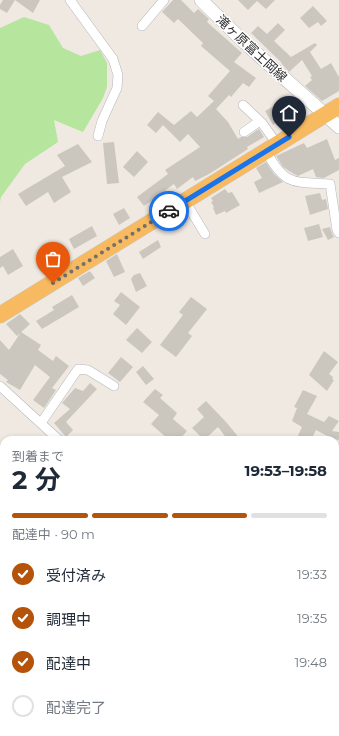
<!DOCTYPE html>
<html lang="ja">
<meta charset="utf-8">
<style>
:root{--surface:#fff;--page:#f2f2f3;--text:#1f2937;--muted:#747a83;--line:#e0e1e3;--accent:#b45309}
body{margin:0;font-family:Montserrat,"Noto Sans JP",sans-serif;background:var(--page);color:var(--text);height:100vh;display:flex;flex-direction:column;font-size:15px;white-space:nowrap}
*{box-sizing:border-box;margin:0}
p{font-size:13px;color:var(--muted)}
.icon{flex:none;width:22px;height:22px;fill:none;stroke:currentColor;stroke-width:2;stroke-linecap:round;stroke-linejoin:round}
.map{position:relative;flex:1;overflow:hidden}
.details{position:absolute;left:0px;top:436px;width:339px;height:300px;display:flex;flex-direction:column;background:var(--surface);border-radius:12px 12px 0 0;box-shadow:0 2px 6px #0003}
.details>*{flex:none}
.pin{position:absolute;display:grid;place-items:center;width:34px;height:34px;color:#fff;margin:-41px -17px;border-radius:50% 50% 50% 0;rotate:-45deg;box-shadow:0 0 4px #0007}
.pin .icon{rotate:45deg}
.courier{position:absolute;display:grid;place-items:center;width:40px;height:40px;margin:-20px;border:3px solid #1a73e8;border-radius:50%;background:#fff;color:#222;box-shadow:0 1px 5px #0007}
.headline em{font-style:normal;font-weight:700}
.headline div{display:flex;flex-direction:column-reverse}
.headline{display:flex;align-items:center;justify-content:space-between;height:68px;padding:0 12px}
h1{font-size:26px;font-weight:700;line-height:30px}
.bar{display:grid;grid-template-columns:repeat(4,1fr);gap:6px 4px;align-content:center;height:48px;padding:0 12px}
.bar i{height:5px;border-radius:3px;background:var(--line)}
.bar .active{background:var(--accent)}
.bar p{grid-column:span 4}
ol{padding:0 12px;list-style:none}
li{display:flex;align-items:center;gap:12px;height:44px}
li p{margin-inline-start:auto}
li .icon{padding:4px;border-radius:50%;background:var(--accent);color:#fff;stroke-width:4}
li:last-child{color:var(--muted)}
li i{width:22px;height:22px;border:2px solid var(--line);border-radius:50%}
.map>svg:first-child{display:block}
</style>
<div class="map">
<svg width="339" height="736" viewBox="0 0 339 736">
<rect width="100%" height="100%" fill="#efe9e1"/>
<path fill="#b6e59e" d="M24 17 49 25 63 48 81 56 100 50 107 63V87L103 98 83 132 54 120 58 142 25 164 1 197 0 202V28Z
M0 587 4 590V698L0 695Z"/>
<path fill="#cbc7bf" d="M3 0H15L7 13 0 9V5Z
M15 0H40L33 13Z
M173 0H181L194 13 198 9 209 19 207 22 242 53 234 62 256 78 249 87 243 83 231 97 229 95 216 109 228 122 238 139 241 137H247L259 129 264 137 247 147 248 149 209 174 195 181 193 177 177 189 174 184 144 206 137 197 168 174 165 170 200 147 188 134 180 142 163 125 156 133 147 125 158 112 174 125 191 111 197 117 214 101 208 96 230 71 201 46 203 43 178 19 174 23 162 12Z
M238 0H275L266 9 257 1 248 10Z
M313 6 327 21 321 26 318 22 309 28 300 18Z
M278 23 285 30 274 41 291 57 315 43 317 45 310 52 321 69 331 63 339 77V91L322 101 305 86 312 80 310 77 312 76 302 60 289 72 281 63H282L251 33 258 26 267 34Z
M292 96 299 102 305 113 284 124 281 120 273 125 265 111Z
M327 139 335 160 339 158V170L324 178 316 177 313 169 298 176 294 174 283 167 276 156 304 143 307 148Z
M114 142 119 183 107 184 103 143Z
M78 144 92 162 62 177 71 192 54 203 48 192 26 206 18 194 65 166 57 155Z
M137 151 148 162 134 177 123 167Z
M266 162 274 174 283 182 259 193 254 182 262 178 256 168Z
M225 189 228 193 232 192 240 205 226 213 225 211 216 215 213 208 214 207 211 202 213 201 211 198Z
M320 193 322 200 326 199 328 209 310 215 305 196Z
M124 208 130 218 119 225 113 214Z
M319 224 323 237 308 241 304 228Z
M92 226 97 236 74 249 69 239Z
M330 227 332 233 334 237 328 240 322 229Z
M158 240 161 247 143 259 139 252Z
M13 249 23 266 8 275 3 266 0 268V257Z
M45 253 52 264 44 269 37 258Z
M117 254 125 272 114 277 106 261Z
M90 271 95 278 83 286 78 278Z
M140 273 147 286 136 292 131 279 134 275Z
M121 292 140 307 126 325 113 314 120 305 114 301Z
M72 295 79 307 42 329 36 321 54 310 52 307Z
M191 297 207 309 188 333 192 336 176 357 160 345 183 315 179 312Z
M20 314 30 324 17 336 6 324Z
M137 328 152 342 142 353 126 340Z
M21 332 41 345 38 350 53 361 56 356 69 366 52 388 56 390 44 408 33 400 50 377 35 365 20 390 6 382 8 380 0 374V340L9 350Z
M324 351 338 362 329 374 333 377 332 379 334 380 327 391 309 375Z
M121 357 133 367 120 382 108 373Z
M143 366 154 379 146 385 136 372Z
M90 383 97 389 66 422 73 430 66 437 54 423 70 409 62 403 75 388 83 391Z
M155 389 163 395 160 398 177 413 173 419 187 431 179 440H169L151 424 159 415 143 402Z
M303 390 317 396 307 414 324 422 329 416 339 421 332 431 339 432V440L333 439 316 430 311 440H296L302 427 292 421 297 408 294 407Z
M206 401 226 422 241 440H228L218 427 204 440 192 428 204 417 197 409Z"/>
<g fill="none" stroke-linecap="round" stroke-linejoin="round">
<g stroke="#b4b7c1" stroke-width="10">
<path id="minor" d="M70 0 113 59 118 75 117 88 102 121 98 136
M142 26 164 0
M243 105 262 123 277 144
M244 132 260 121
M266 151C285 186 293 182 330 184L337 230 339 233
M185 201 205 234
M0 386 59 440
M41 423 78 369 88 370 114 386
M335 518 339 513
M335 539 339 542
M335 708 339 701
M335 724 339 729
M142 736 144 732"/>
</g>
<g stroke="#b4b7c1" stroke-width="14">
<path id="secondary" d="M201 0 245 43 339 127"/>
</g>
<g stroke="#c9c9c9" stroke-width="17">
<path id="trunk" d="M0 315 339 106"/>
</g>
<use href="#minor" stroke="#fff" stroke-width="9"/>
<use href="#secondary" stroke="#fff" stroke-width="13"/>
<use href="#trunk" stroke="#f8ba60" stroke-width="16"/>
</g>
<g fill="none" stroke-linecap="round" stroke-linejoin="round">
<path stroke="#726f6d" stroke-width="4" stroke-dasharray="0 7.2" d="M53 283 169 211"/>
<path stroke="#1a73e8" stroke-width="5" d="M169 211 289 137"/>
</g>
<g text-anchor="middle" stroke-width="3" stroke-linejoin="round" paint-order="stroke">
<g font-size="13" fill="#2e2e2e" stroke="#fff">
<text transform="translate(252 48) rotate(43)" y="5">滝ヶ原富士岡線</text>
</g>
</g>
</svg>
<div class="pin" style="left:53px;top:283px;background:#ea580c"><svg class="icon" aria-label="bag" viewBox="0 0 24 24"><path d="M5 8h14l-1 12H6zM9 8a3 3 0 0 1 6 0"/></svg></div>
<div class="pin" style="left:289px;top:137px;background:#1f2937"><svg class="icon" aria-label="home" viewBox="0 0 24 24"><path d="M3 11l9-7 9 7M6 9v11h12V9"/></svg></div>
<div class="courier" style="left:169px;top:211px"><svg class="icon" aria-label="car" viewBox="0 0 24 24"><path d="M5 17H2v-5l4-1 3-4h7l3 4 3 1v5h-3M9 17h6M6 11h13"/><circle cx="7" cy="17" r="2"/><circle cx="17" cy="17" r="2"/></svg></div>
<section class="details">
<div class="headline"><div><h1>2 分</h1><p>到着まで</p></div><em>19:53–19:58</em></div>
<div class="bar"><i class="active"></i><i class="active"></i><i class="active"></i><i></i><p>配達中 · 90 m</p></div>
<ol>
<li><svg class="icon" aria-label="check" viewBox="0 0 24 24"><path d="M5 12l5 5 9-10"/></svg>受付済み<p>19:33</p></li>
<li><svg class="icon" aria-label="check" viewBox="0 0 24 24"><path d="M5 12l5 5 9-10"/></svg>調理中<p>19:35</p></li>
<li><svg class="icon" aria-label="check" viewBox="0 0 24 24"><path d="M5 12l5 5 9-10"/></svg>配達中<p>19:48</p></li>
<li><i></i>配達完了</li>
</ol>
</section>
</div>
